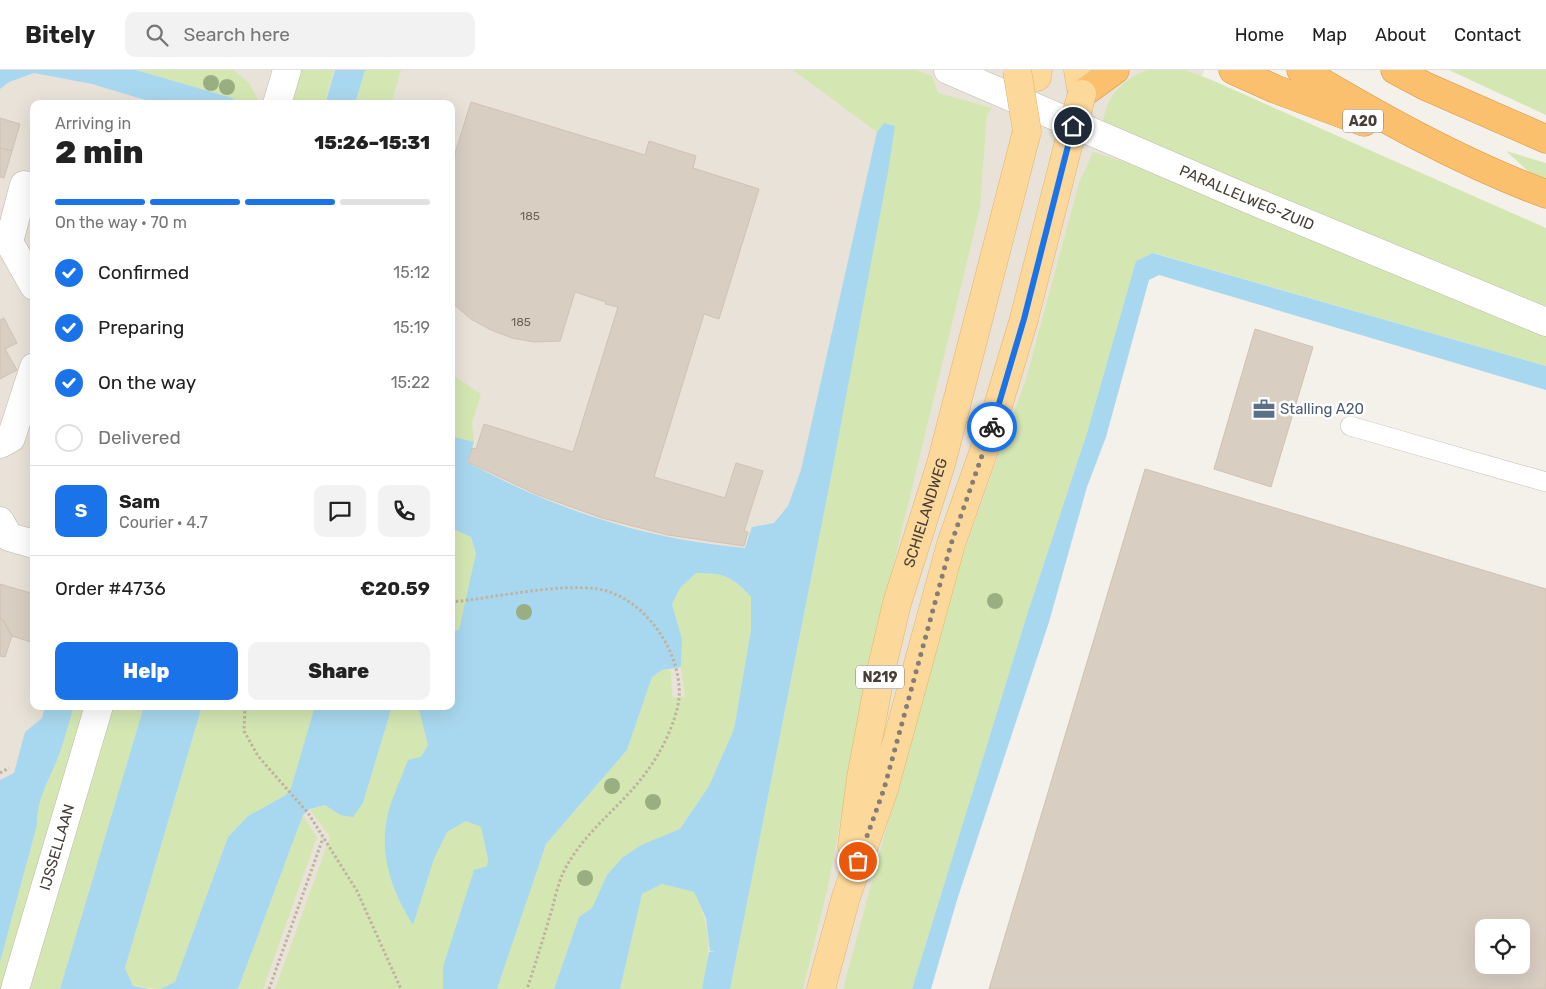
<!DOCTYPE html>
<meta charset="utf-8">
<style>
:root{--surface:#fff;--page:#f2f2f2;--text:#222;--muted:#767676;--line:#e0e0e0;--accent:#1a73e8}
body{margin:0;font-family:Rubik,sans-serif;background:var(--page);color:var(--text);height:100vh;display:flex;flex-direction:column;font-size:19px;white-space:nowrap}
*{box-sizing:border-box;margin:0}
p{font-size:16px;color:var(--muted)}
.icon{flex:none;width:28px;height:28px;fill:none;stroke:currentColor;stroke-width:2;stroke-linecap:round;stroke-linejoin:round}
.map{position:relative;flex:1;overflow:hidden}
.sheet{position:absolute;left:30px;top:30px;width:425px;height:610px;display:flex;flex-direction:column;background:var(--surface);border-radius:10px;box-shadow:0 5px 20px #0002}
.sheet>*{flex:none}
.buttons{position:absolute;left:1475px;top:849px;display:grid;gap:10px}
.buttons a{display:grid;place-items:center;width:55px;height:55px;border-radius:10px;background:var(--surface);box-shadow:0 5px 20px #0002;font-size:25px}
.pin{position:absolute;display:grid;place-items:center;width:42px;height:42px;color:#fff;margin:-21px;border:2px solid #fff;border-radius:50%;box-shadow:0 1px 5px #0007}
.courier{position:absolute;display:grid;place-items:center;width:50px;height:50px;margin:-25px;border:4px solid #1a73e8;border-radius:50%;background:#fff;color:#222;box-shadow:0 1px 6px #0007}
.overview em{font-style:normal;font-weight:800}
.overview div{display:flex;flex-direction:column-reverse}
.overview{display:flex;align-items:center;justify-content:space-between;height:85px;padding:0 25px}
h1{font-size:32px;font-weight:800;line-height:38px}
.bar{display:grid;grid-template-columns:repeat(4,1fr);gap:8px 5px;align-content:center;height:60px;padding:0 25px}
.bar i{height:6px;border-radius:4px;background:var(--line)}
.bar .selected{background:var(--accent)}
.bar p{grid-column:span 4}
.line{display:flex;align-items:center;gap:12px;padding:0 25px;border-top:1px solid var(--line)}
.line div{flex:1}
.round{display:grid;place-items:center;flex:none;width:52px;height:52px;border-radius:10px;background:var(--page)}
ol{padding:0 25px;list-style:none}
li{display:flex;align-items:center;gap:15px;height:55px}
li p{margin-inline-start:auto}
li .icon{padding:5px;border-radius:50%;background:var(--accent);color:#fff;stroke-width:4}
li:last-child{color:var(--muted)}
li i{width:28px;height:28px;border:2px solid var(--line);border-radius:50%}
.cta{display:flex;gap:10px;margin-top:auto;padding:10px 25px}
.cta a{flex:1;height:58px;border-radius:10px;background:var(--accent);color:#fff;font-size:20px;font-weight:800;line-height:58px;text-align:center}
.cta a+a{background:var(--page);color:var(--text)}
header{display:flex;align-items:center;gap:30px;box-sizing:border-box;height:70px;padding:0 25px;background:var(--surface);border-bottom:1px solid var(--line)}
header strong{font-size:24px}
nav{display:flex;gap:28px;margin-inline-start:auto;font-size:18px}
.search{width:350px;height:45px;background:var(--page);display:flex;align-items:center;gap:12px;box-sizing:border-box;padding:0 18px;border-radius:10px;color:var(--muted);font-size:19px}
.map>svg:first-child{display:block}
</style>
<header>
<strong>Bitely</strong>
<div class="search"><svg class="icon" aria-label="search" viewBox="0 0 24 24"><circle cx="10" cy="10" r="6"/><path d="M15 15l6 6"/></svg>Search here</div>
<nav><a>Home</a><a>Map</a><a>About</a><a>Contact</a></nav>
</header>
<div class="map">
<svg width="1546" height="919" viewBox="0 0 1546 919">
<rect width="100%" height="100%" fill="#f4f0ea"/>
<path fill="#e8e2d8" fill-rule="evenodd" d="M0 0H1204L919 919H0ZM34 34H451V636H34Z"/>
<path fill="#d4e7b3" d="M136 0H233L249 13 260 34H241L232 28Z
M300 0H334L324 34H290Z
M365 0H401L391 34H355Z
M793 0H917L932 6 938 23 992 38 987 44 980 138 873 579 827 821 803 919H730L832 402 895 56 884 53 877 62Z
M1148 0H1184L1207 8 1546 158V238L1103 56C1104 28 1123 8 1148 0Z
M1449 0H1546V45Z
M1506 81 1546 93V109L1530 103Z
M1093 82 1155 102 1546 263V296L1154 183 1136 191 1087 363 1027 545 912 919H843L951 518 1026 309 1079 113Z
M451 304 481 324 472 353 474 372 451 366Z
M451 458 471 467 476 483 459 560 451 561Z
M696 503C724 503 731 506 751 527V560L734 659 709 716 680 759 641 775 607 805 592 838 579 847 554 919H497L546 774 627 680 652 607 662 600H671L672 627H685L681 597 682 569 672 534 680 518Z
M74 636H89L5 919H0V892L37 755C36 729 50 709 59 685 65 669 69 652 74 636Z
M111 636H144L60 919H27Z
M202 636H315L291 718 286 725 248 746 228 767 175 912 160 919 133 916 125 898Z
M392 636H418L428 675 421 687 412 854 434 789 447 762 466 751 481 757 488 789 487 797 443 897V919H275L330 767 310 740 325 735 340 745 363 733Z
M303 745 317 767 263 919H238Z
M662 814 694 822C712 862 711 877 702 919H620L642 824Z"/>
<path fill="#a8d8ef" d="M0 0H136L232 28 241 34H159L92 14 34 3 9 12 0 19Z
M335 0H365L355 34H325Z
M884 53 895 56 888 102 832 402 730 919H702L709 882H715L710 881 706 848 694 822 662 814 642 824 620 919H554L579 847 592 838 607 805 622 788 641 775 680 759 709 716 734 659 751 560V527C732 506 724 503 696 503L680 518 672 534 682 569 681 597 662 600 652 607 627 680 546 774 497 919H443V897L474 800 487 796 488 789 481 757 466 751 447 762 434 789 413 855C393 823 379 787 387 748 391 729 401 709 408 690L421 687 428 675 418 636H451V561L459 560 476 483 471 467 451 458V366L474 372 467 392C556 440 644 469 745 478L752 457 774 453 788 436 801 400 877 62Z
M1153 183 1546 296V320L1159 205 1149 210 1106 367 1087 417 1049 552 957 830 931 919H912L1027 545 1087 363 1136 191Z
M45 636H74C69 652 65 669 59 685 50 709 36 729 37 755L0 892V710L14 703 25 662 42 648Z
M144 636H202L125 898 133 916 149 919H60Z
M315 636H392L363 733 353 747 340 745 325 735 310 739 303 745 238 919H160L175 912 228 767 248 746 286 725 291 718Z"/>
<path fill="#d9cec2" stroke="#d1c2b2" fill-rule="evenodd" d="M471 32 645 85 649 71 696 86 693 98 759 119 719 249 704 244 654 407 725 428 736 393 763 401 744 461 748 462 744 476 668 465 602 448 538 425 468 392 472 378 476 379 484 354 573 382 618 237 605 234 606 232 575 222 560 271 534 272 512 268 491 260 471 249 451 232V96Z
M0 48 20 54 12 81 0 78Z
M0 78 12 81 4 108 0 107Z
M4 248 17 273 5 279 17 300 0 309V250Z
M1255 259 1313 277 1271 417 1214 399Z
M1145 399 1546 519V919H989ZM1484 858H1521V895H1484Z
M0 514 34 524 31 535 34 540V573L12 566 3 550 0 549Z
M0 549 3 550 12 566 5 587 0 586Z"/>
<g fill="none" stroke-linecap="round" stroke-linejoin="round">
<g stroke="#c0b7ac" stroke-width="20">
<path id="service" d="M1350 356 1546 412"/>
</g>
<g stroke="#c0b7ac" stroke-width="29">
<g id="minor">
<path id="s1" d="M948 0 1246 128 1546 252"/>
<path d="M277 34 287 0"/>
<path d="M34 118 24 115 9 172 34 216"/>
<path d="M0 374 11 368 34 297"/>
<path d="M0 451 9 467 34 474"/>
<path id="s2" d="M15 919 99 636"/>
</g>
</g>
<g stroke="#e2b46a" stroke-width="29">
<g id="primary">
<path d="M1078 0 1082 24"/>
<path d="M1037 7 1038 0"/>
<path id="s3" d="M852 776 861 708 881 601 897 533 941 394 1027 61"/>
<path d="M821 919 846 827 884 719 951 474 988 369 1024 249 1073 56"/>
</g>
</g>
<g stroke="#db933d" stroke-width="29">
<path id="motorway" d="M1233 0 1275 19 1364 52
M1301 0C1380 47 1460 92 1546 124
M1395 0 1425 16 1546 69
M1082 24 1115 0"/>
</g>
<path stroke="#c1b29e" stroke-width="3" stroke-dasharray="2.5 2.5" stroke-linecap="butt" d="M451 532C495 528 556 513 598 519 645 527 683 583 679 629 676 652 661 683 647 701 621 738 584 760 563 803 558 814 555 828 552 839 544 866 536 892 527 919
M245 636 244 661 258 686 308 743 357 821 401 919
M0 703 9 698
M269 919 323 768"/>
<use href="#service" stroke="#fff" stroke-width="19"/>
<use href="#minor" stroke="#fff" stroke-width="28"/>
<use href="#primary" stroke="#fcd89b" stroke-width="28"/>
<use href="#motorway" stroke="#fbc06e" stroke-width="28"/>
<g stroke="#e2b46a" stroke-width="29" stroke-linecap="butt">
<path id="primary-bridge" d="M1017 0 1027 61
M1073 56 1082 24"/>
</g>
<use href="#primary-bridge" stroke="#fcd89b" stroke-width="28"/>
</g>
<g fill="#9aaf81">
<circle cx="211" cy="13" r="8"/>
<circle cx="227" cy="17" r="8"/>
<circle cx="995" cy="531" r="8"/>
<circle cx="524" cy="542" r="8"/>
<circle cx="612" cy="716" r="8"/>
<circle cx="653" cy="732" r="8"/>
<circle cx="585" cy="808" r="8"/>
</g>
<g fill="none" stroke-linecap="round" stroke-linejoin="round">
<path stroke="#847e76" stroke-width="5" stroke-dasharray="0 9" d="M858 791 884 719 951 474 992 357"/>
<path stroke="#1a73e8" stroke-width="6" d="M992 357 1024 249 1073 56"/>
</g>
<defs>
<g id="office-bare" transform="scale(1.725)"><path d="M-6-3h4V-5.5h4V-3h4V5H-6ZM-1-4.5V-3h2v-1.5ZM-6 0V1H6V0Z" fill="#5c6f8a" stroke="#fff" stroke-width="2.5" paint-order="stroke"/></g>
</defs>
<g fill-rule="evenodd">
<use href="#office-bare" x="1264" y="339"/>
</g>
<g text-anchor="middle" stroke-width="5" stroke-linejoin="round" paint-order="stroke">
<g font-size="12" fill="#6c645a">
<text x="530" y="150">185</text>
<text x="521" y="256">185</text>
</g>
<g fill="#fff" stroke="#7f7974" stroke-width="1">
<rect x="1343" y="39.5" width="40" height="23" rx="4"/>
<rect x="856" y="595.5" width="48" height="23" rx="4"/>
</g>
<g font-size="14" font-weight="bold" fill="#484038">
<text x="1363" y="56">A20</text>
<text x="880" y="612">N219</text>
</g>
<g font-size="15" fill="#484038" stroke="#fff">
<text dy="5" stroke="none"><textPath href="#s1" startOffset="325">PARALLELWEG-ZUID</textPath></text>
<text dy="5" stroke="none"><textPath href="#s3" startOffset="342">SCHIELANDWEG</textPath></text>
<text dy="5" stroke="none"><textPath href="#s2" startOffset="148">IJSSELLAAN</textPath></text>
</g>
<g font-size="15" fill="#4e5e75" stroke="#fff" text-anchor="start">
<text x="1280" y="344">Stalling A20</text>
</g>
</g>
</svg>
<div class="buttons">
<a><svg class="icon" aria-label="locate" viewBox="0 0 24 24"><circle cx="12" cy="12" r="6"/><path d="M12 2v4M12 18v4M2 12h4M18 12h4"/></svg></a>
</div>
<div class="pin" style="left:858px;top:791px;background:#ea580c"><svg class="icon" aria-label="bag" viewBox="0 0 24 24"><path d="M5 8h14l-1 12H6zM9 8a3 3 0 0 1 6 0"/></svg></div>
<div class="pin" style="left:1073px;top:56px;background:#1f2937"><svg class="icon" aria-label="home" viewBox="0 0 24 24"><path d="M3 11l9-7 9 7M6 9v11h12V9"/></svg></div>
<div class="courier" style="left:992px;top:357px"><svg class="icon" aria-label="bike" viewBox="0 0 24 24"><circle cx="6" cy="16" r="4"/><circle cx="18" cy="16" r="4"/><path d="M6 16l4-8h5l3 8M10 8l3 8H6M13 5h3"/></svg></div>
<section class="sheet">
<div class="overview"><div><h1>2 min</h1><p>Arriving in</p></div><em>15:26–15:31</em></div>
<div class="bar"><i class="selected"></i><i class="selected"></i><i class="selected"></i><i></i><p>On the way · 70 m</p></div>
<ol>
<li><svg class="icon" aria-label="check" viewBox="0 0 24 24"><path d="M5 12l5 5 9-10"/></svg>Confirmed<p>15:12</p></li>
<li><svg class="icon" aria-label="check" viewBox="0 0 24 24"><path d="M5 12l5 5 9-10"/></svg>Preparing<p>15:19</p></li>
<li><svg class="icon" aria-label="check" viewBox="0 0 24 24"><path d="M5 12l5 5 9-10"/></svg>On the way<p>15:22</p></li>
<li><i></i>Delivered</li>
</ol>
<div class="line" style="height:90px"><b class="round" style="background:var(--accent);color:#fff">S</b><div><b>Sam</b><p>Courier · 4.7</p></div><a class="round"><svg class="icon" aria-label="chat" viewBox="0 0 24 24"><path d="M4 5h16v11H9l-5 4z"/></svg></a><a class="round"><svg class="icon" aria-label="phone" viewBox="0 0 24 24"><path d="M5 4h4l2 5-3 2q2 4 5 5l2-3 5 2v4C11 20 4 13 5 4z"/></svg></a></div>
<div class="line" style="height:65px"><div>Order #4736</div><b>€20.59</b></div>
<div class="cta"><a>Help</a><a>Share</a></div>
</section>
</div>
